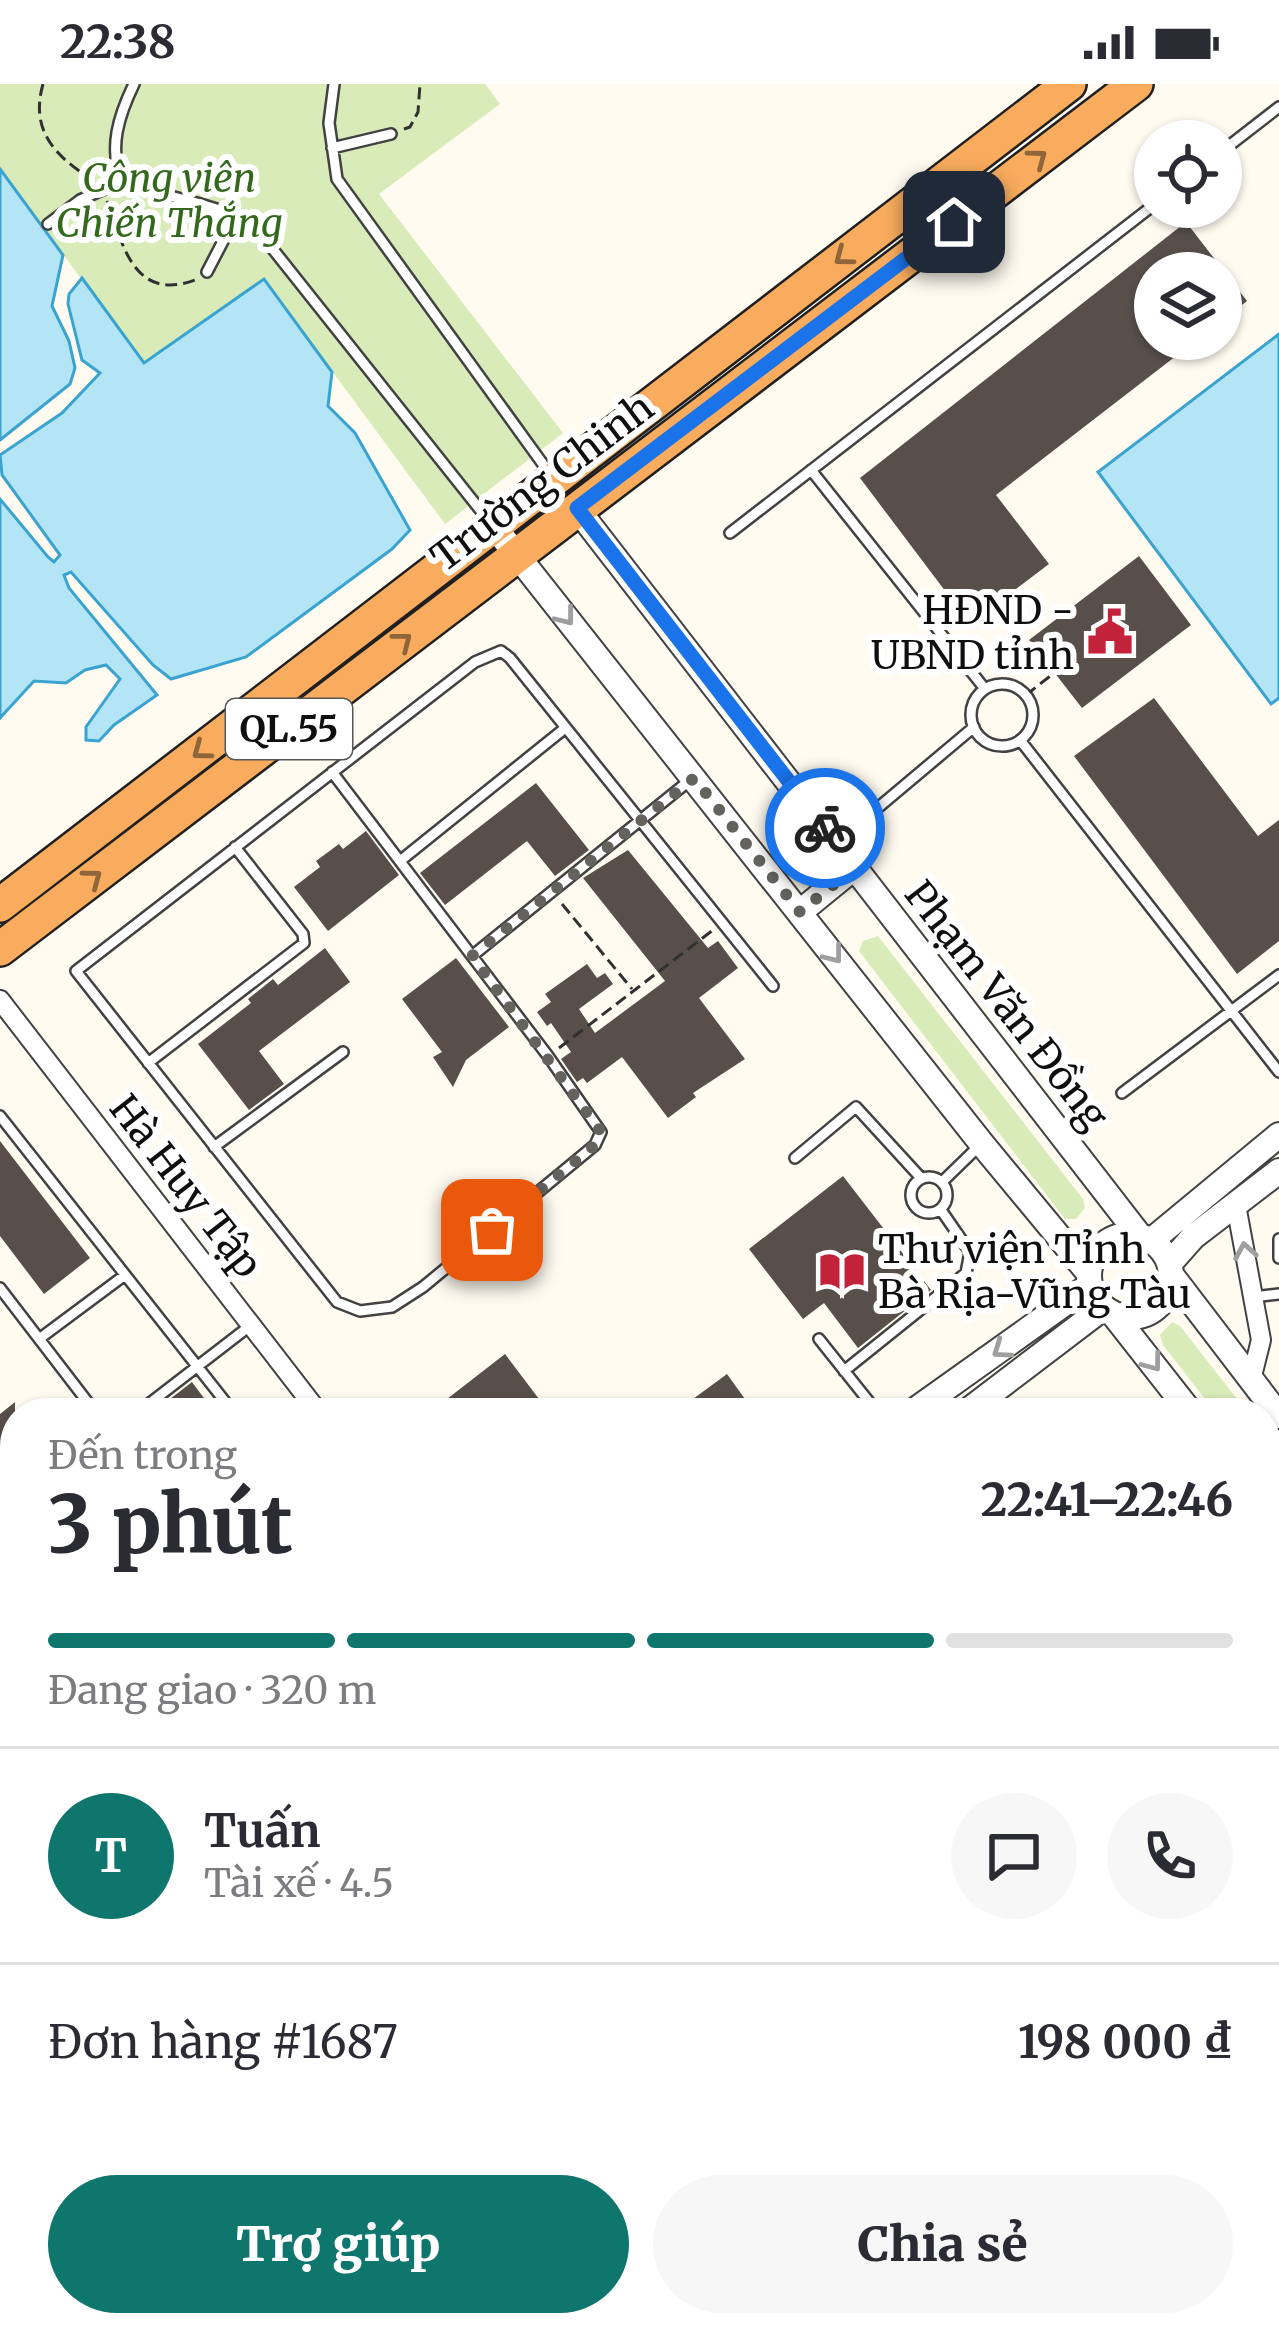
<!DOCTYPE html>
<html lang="vi">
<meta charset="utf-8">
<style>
:root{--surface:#fff;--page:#f7f7f7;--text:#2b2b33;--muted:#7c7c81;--line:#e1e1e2;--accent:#0f766e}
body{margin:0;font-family:Merriweather,serif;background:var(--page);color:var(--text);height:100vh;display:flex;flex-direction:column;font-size:45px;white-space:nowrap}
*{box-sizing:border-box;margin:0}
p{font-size:39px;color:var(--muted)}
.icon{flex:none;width:66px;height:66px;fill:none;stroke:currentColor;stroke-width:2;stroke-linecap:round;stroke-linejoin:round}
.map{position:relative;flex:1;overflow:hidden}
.details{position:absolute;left:0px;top:1314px;width:1281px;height:939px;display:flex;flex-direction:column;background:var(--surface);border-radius:48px 48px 0 0;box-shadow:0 3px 9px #0004}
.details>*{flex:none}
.buttons{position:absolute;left:1134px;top:36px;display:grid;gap:24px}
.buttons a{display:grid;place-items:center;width:108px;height:108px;border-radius:50%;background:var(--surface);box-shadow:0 3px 9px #0004;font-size:60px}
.pin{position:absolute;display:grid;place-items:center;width:102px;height:102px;color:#fff;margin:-51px;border-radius:24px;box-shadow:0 6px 18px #0006}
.courier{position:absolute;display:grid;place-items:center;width:120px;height:120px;margin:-60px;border:9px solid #1a73e8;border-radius:50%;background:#fff;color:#222;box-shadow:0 3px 15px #0007}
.head em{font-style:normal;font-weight:800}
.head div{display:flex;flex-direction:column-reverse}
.head{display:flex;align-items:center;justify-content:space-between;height:204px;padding:0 48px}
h1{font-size:78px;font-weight:800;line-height:90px}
.bar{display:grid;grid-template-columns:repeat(4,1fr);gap:18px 12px;align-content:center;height:144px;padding:0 48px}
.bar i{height:15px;border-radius:9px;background:var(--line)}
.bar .current{background:var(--accent)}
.bar p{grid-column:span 4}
.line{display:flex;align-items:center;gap:30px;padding:0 48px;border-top:3px solid var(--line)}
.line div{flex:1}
.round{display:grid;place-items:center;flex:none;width:126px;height:126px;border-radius:63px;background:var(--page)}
.action{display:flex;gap:24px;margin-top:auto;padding:24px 48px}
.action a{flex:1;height:138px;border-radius:72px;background:var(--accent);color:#fff;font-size:48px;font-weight:800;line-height:138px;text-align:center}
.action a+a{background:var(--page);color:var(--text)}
.status{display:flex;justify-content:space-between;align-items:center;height:84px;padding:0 60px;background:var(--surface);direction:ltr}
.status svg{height:33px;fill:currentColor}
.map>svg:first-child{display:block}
</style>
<div class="status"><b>22:38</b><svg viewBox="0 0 49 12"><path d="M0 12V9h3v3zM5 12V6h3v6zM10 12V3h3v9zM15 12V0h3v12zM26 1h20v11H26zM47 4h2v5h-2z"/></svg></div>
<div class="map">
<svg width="1279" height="2251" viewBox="0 0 1279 2251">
<rect width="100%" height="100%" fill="#fffbf1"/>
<path fill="#d8ebb9" d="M0 0H485L500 20 379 110 563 349 445 440 264 195 144 280 0 85Z
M878 852 1083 1115 1085 1124 1076 1135H1065L859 867 863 857Z
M1172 1238 1180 1242 1248 1329H1216L1163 1261 1160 1251Z"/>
<path fill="#b4e5f7" stroke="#3aa3d0" stroke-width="3" d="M0 85 63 171 52 222 69 257 75 284 70 300 0 356Z
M82 194 144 279 264 195 332 288 328 322 355 349 410 446 392 465 246 573 171 595 153 581 71 488 64 491 69 504 157 611 114 641 99 657 86 656V643L120 595 106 581 85 586 66 599 34 597 0 634V415L48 473 54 478 60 471 2 391 0 371 62 329 100 289 82 276 68 220 69 210Z
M1279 250V614L1271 620 1098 388Z"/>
<path fill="#584f4b" d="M1186 138 1247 217 1221 237V189H1155V255H1198L996 411 1049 480 970 540 860 394Z
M1139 472 1191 541 1082 624 1029 556Z
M1154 614 1258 752 1279 736V857L1237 890 1074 672Z
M536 699 589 766 555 792 527 757 445 821 420 789Z
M366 747 399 791 328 847 294 803 320 783 316 777 339 760 343 765Z
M628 766 708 864 718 857 738 884 699 914 745 975 693 1009 696 1013 668 1034 622 973 587 999 583 994 577 998 561 975 571 968 551 939 547 942 537 928 551 918 545 910 587 880 597 894 605 889 613 900 579 925 595 949 665 897 583 794Z
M325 864 350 898 259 967 284 1000 249 1026 198 960 251 919 248 915 273 895 278 901Z
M456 874 509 943 466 976 453 1003 433 973 442 968 402 915Z
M0 1057 90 1174 44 1210 0 1152Z
M843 1092 931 1206 858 1264 824 1219 803 1235 749 1165Z
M505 1270 539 1315 536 1317 545 1329H429Z
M727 1290 755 1329H674Z
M192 1298 215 1329H152Z
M15 1318V1377L0 1389V1330Z
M0 1474 15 1494V1545L0 1556Z
M15 1611V1684L0 1695V1623Z"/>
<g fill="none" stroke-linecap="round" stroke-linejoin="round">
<g stroke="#424242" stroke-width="14">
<path id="service" d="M134 0C119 31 108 64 122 97 165 116 224 117 260 149L489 437
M334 0 329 39 337 95 550 390
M332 64 391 50
M1221 68 1279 23
M48 140 80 116 122 97
M207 188 235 134
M811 386 985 605
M730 449 1155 120
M971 631a31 31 0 1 1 62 0a31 31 0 1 1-62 0Z
M1020 656 1279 988
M332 688 548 972 601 1048 595 1061 423 1203 392 1223 360 1227 337 1218 76 887 475 578 501 567 510 574 773 902
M836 759 974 643
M400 777 564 645
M472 872 689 697
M148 979 304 859 303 850 235 763
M1122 1009 1279 891
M0 1032 234 1329
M214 1063 343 968
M795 1074 856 1023 921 1094
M911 1111a18 18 0 1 1 36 0a18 18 0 1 1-36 0Z
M942 1098 978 1063
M1279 1155V1174
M0 1204 96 1329
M1253 1213 1279 1210
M39 1255 125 1191
M819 1255 878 1329
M844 1287 966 1189 970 1168 941 1126
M137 1329 251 1241
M0 1436 15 1424
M0 1741 15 1762
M1266 1762 1279 1752
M1266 1902 1279 1910
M1266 2020 1279 2031
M1279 2048V2049
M1266 2168 1279 2184"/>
</g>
<g stroke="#424242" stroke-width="22">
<path id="minor" d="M0 916 319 1329
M1236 1121 1261 1256 1251 1296
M0 2060 15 2051
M997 2238 1006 2251
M954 2251 973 2238"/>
</g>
<g stroke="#424242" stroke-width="28">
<path id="tertiary" d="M577 425 1139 1151
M493 441 982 1060 1088 1188
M800 828 855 783
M1089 1192a41 41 0 1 1 82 0a41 41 0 1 1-82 0Z
M1152 1156 1279 1051
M1170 1179 1193 1153 1279 1087
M1172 1192 1279 1332
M1114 1231 1191 1329
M911 1329 1089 1202
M965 1329 1103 1224
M1266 1428 1279 1444
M0 1854 15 1875
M270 2238 280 2251"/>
</g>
<g stroke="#202020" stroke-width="38">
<path id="trunk" d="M0 821 1069 0
M0 865 1136 0"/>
</g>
<path stroke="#313131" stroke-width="3" stroke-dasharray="12 6" stroke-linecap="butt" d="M43 0C30 46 54 71 91 95
M404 45 410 43 418 28 420 0
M107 117C123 162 134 218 195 196
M1026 611 1054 589
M562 820 632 905
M559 964 713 846"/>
<use href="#service" stroke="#fff" stroke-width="9"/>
<use href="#minor" stroke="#fff" stroke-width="18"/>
<use href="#tertiary" stroke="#fff" stroke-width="24"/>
<use href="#trunk" stroke="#f9ac5e" stroke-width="33"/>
</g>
<defs><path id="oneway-chevron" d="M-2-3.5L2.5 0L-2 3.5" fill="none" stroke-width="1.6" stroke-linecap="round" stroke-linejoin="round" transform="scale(3)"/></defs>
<g stroke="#90653a">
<use href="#oneway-chevron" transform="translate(1038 74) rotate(-37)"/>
<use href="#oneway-chevron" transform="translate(843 173) rotate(143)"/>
<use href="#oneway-chevron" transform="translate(403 557) rotate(-38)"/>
<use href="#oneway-chevron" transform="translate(201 667) rotate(143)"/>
<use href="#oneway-chevron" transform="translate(93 794) rotate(-37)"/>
</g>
<g stroke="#9f9f9f">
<use href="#oneway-chevron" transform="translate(566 533) rotate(52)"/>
<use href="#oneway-chevron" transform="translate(834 871) rotate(52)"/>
<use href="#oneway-chevron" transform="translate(1245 1167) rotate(-100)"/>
<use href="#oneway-chevron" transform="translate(1001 1266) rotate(145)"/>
<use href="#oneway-chevron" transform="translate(1153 1279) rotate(53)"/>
</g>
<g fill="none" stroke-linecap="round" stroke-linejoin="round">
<path stroke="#63625e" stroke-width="12" stroke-dasharray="0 21.6" d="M492 1146 595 1061 601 1048 472 872 694 694 800 828 855 783 825 744"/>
<path stroke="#1a73e8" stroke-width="15" d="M825 744 577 424 954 138"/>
</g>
<defs>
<g id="civic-bare" transform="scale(3.6)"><path d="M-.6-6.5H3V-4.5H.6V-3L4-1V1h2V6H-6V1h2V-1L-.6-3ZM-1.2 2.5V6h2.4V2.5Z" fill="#c3233a" stroke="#fff" stroke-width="2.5" paint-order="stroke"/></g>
<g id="library-bare" transform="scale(3.6)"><path d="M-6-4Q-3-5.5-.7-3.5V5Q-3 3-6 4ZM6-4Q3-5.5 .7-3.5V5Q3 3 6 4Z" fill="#c3233a" stroke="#fff" stroke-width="2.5" paint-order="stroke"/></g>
</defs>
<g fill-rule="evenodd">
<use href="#civic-bare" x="1110" y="548"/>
<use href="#library-bare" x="842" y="1187"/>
</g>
<g text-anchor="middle" stroke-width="12" stroke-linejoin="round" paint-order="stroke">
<rect fill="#fff" stroke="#575757" stroke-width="3" x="226" y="615" width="126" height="60" rx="9"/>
<g font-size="36" font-weight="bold" fill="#0f0f0f">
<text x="289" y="658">QL.55</text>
</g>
<g font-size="39" font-style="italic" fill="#34691d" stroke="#fff">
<text x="169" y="108">Công viên<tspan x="169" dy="45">Chiến Thắng</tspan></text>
</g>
<g font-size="39" fill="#0f0f0f" stroke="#fff">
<text transform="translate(542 398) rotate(-37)" y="14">Trường Chinh</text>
<text transform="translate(1007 921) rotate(52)" y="14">Phạm Văn Đồng</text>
<text transform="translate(186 1102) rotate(52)" y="14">Hà Huy Tập</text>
</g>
<g font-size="39" fill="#0f0f0f" stroke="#fff" text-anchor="end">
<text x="1074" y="540">HĐND -<tspan x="1074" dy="45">UBND tỉnh</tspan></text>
<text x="878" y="1179" text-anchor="start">Thư viện Tỉnh<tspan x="878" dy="45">Bà Rịa-Vũng Tàu</tspan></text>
</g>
</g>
</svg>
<div class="buttons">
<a><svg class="icon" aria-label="locate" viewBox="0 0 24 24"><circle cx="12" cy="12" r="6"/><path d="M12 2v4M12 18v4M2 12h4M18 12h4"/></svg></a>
<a><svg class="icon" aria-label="layers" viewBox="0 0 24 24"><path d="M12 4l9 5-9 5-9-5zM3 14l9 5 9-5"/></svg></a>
</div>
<div class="pin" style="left:492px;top:1146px;background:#ea580c"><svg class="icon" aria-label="bag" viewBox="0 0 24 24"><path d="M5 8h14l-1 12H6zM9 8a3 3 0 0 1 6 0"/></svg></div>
<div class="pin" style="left:954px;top:138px;background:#1f2937"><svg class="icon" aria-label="home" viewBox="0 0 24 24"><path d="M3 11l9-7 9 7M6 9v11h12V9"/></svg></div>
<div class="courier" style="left:825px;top:744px"><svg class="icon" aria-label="bike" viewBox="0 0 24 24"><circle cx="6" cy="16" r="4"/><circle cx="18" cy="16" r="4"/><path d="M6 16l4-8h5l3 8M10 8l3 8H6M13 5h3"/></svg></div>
<section class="details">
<div class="head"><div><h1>3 phút</h1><p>Đến trong</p></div><em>22:41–22:46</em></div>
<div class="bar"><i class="current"></i><i class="current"></i><i class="current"></i><i></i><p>Đang giao · 320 m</p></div>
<div class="line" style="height:216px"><b class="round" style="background:var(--accent);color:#fff">T</b><div><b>Tuấn</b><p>Tài xế · 4.5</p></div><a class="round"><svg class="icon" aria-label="chat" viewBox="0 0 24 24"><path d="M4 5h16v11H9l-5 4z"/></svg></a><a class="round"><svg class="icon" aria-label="phone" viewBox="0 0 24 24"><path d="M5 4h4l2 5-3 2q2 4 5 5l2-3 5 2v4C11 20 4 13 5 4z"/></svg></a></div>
<div class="line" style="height:156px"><div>Đơn hàng #1687</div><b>198 000 ₫</b></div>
<div class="action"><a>Trợ giúp</a><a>Chia sẻ</a></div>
</section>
</div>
